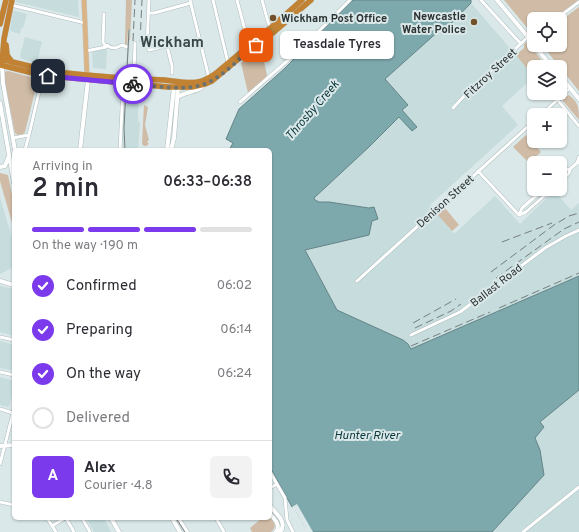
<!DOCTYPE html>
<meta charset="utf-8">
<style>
:root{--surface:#fff;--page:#f2f2f3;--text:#2b2b33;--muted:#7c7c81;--line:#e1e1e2;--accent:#7c3aed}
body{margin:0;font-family:Overpass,sans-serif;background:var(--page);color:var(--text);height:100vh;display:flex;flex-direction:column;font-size:15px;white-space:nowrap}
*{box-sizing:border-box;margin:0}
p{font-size:13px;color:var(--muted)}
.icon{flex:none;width:22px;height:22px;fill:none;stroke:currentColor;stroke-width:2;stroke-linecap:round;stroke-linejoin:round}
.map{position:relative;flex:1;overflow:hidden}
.details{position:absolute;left:12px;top:148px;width:260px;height:372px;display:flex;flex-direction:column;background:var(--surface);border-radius:6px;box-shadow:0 1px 3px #0004}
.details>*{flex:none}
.controls{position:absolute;left:527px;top:12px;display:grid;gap:8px}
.controls a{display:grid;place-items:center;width:40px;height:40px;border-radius:6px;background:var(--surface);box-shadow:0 1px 3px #0004;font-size:20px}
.pin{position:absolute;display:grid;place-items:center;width:34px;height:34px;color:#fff;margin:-17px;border-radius:8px;box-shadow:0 2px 6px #0006}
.courier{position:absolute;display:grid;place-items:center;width:40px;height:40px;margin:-20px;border:3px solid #7c3aed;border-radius:50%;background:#fff;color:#222;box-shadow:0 1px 5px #0007}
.bubble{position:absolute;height:28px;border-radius:6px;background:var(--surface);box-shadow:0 1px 3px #0004;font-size:13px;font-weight:600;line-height:28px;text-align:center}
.overview em{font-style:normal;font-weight:600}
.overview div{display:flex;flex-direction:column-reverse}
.overview{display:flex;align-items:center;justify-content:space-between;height:68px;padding:0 20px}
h1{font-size:26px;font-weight:600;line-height:30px}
.bar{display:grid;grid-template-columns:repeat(4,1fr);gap:6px 4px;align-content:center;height:48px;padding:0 20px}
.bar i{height:5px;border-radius:3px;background:var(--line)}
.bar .selected{background:var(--accent)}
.bar p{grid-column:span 4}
.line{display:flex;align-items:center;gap:10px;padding:0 20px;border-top:1px solid var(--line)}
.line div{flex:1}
.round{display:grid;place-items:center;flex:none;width:42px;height:42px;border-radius:6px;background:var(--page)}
ol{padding:0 20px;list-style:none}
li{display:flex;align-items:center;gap:12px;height:44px}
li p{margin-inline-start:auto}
li .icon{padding:4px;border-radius:50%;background:var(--accent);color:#fff;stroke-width:4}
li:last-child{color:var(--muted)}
li i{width:22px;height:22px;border:2px solid var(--line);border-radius:50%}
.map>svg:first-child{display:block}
</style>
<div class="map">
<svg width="579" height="532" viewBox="0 0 579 532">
<rect width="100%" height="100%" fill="#dae8e9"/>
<path fill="#c6dcdd" d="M16 0H78L79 17 16 2Z
M471 3 534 76V89L528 82 502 106 518 125 430 205 454 234 495 196 520 224 554 191 571 210 579 203V276L411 349 403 340 337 310 305 250 369 235 372 221 369 208 329 202H319L315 200 314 198 399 117 412 131 417 127 402 110 407 105 385 79 442 29 444 31Z
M13 11H15L27 14 23 28H21L20 34 10 31Z
M128 30H130V41L127 72H124L125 68H126Z
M25 37 42 42 37 63 22 59 20 56Z
M107 48 106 69 93 68 92 52Z
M124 88H127V90L139 91 138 112V121L140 123 138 150H123L122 137Z
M537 93H548L551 96 545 101Z
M0 197 14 245V267L0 274Z
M0 286 14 289V336L0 332Z
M0 341 14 345V371L0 368Z
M0 377 14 381V388L9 407 0 405Z
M579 390V532H492L544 475 540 450 535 438 544 428 540 423Z
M86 518H104L111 532H94Z"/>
<path fill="#d0bca6" d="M126 0H132L130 40H129L130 30H128L127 45H125V41Z
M504 0H579L554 19H534L533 35Z
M579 7V91L542 45H560V21Z
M527 42 528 43 547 67H534L529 71 516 55 524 48V44Z
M262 46 268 53 263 57 267 75 266 78 248 93 241 63 258 48Z
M8 71 38 79 25 132 23 134 18 135 15 133 5 84 4 72Z
M569 95C579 103 579 108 579 120L563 101V99L567 96Z
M144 105 148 107 145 125 149 140 147 142 149 144 146 146H144L142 144Z
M526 135 541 152 529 163 513 147Z
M0 173 8 175 14 205V230L0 181Z
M445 208 459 225 452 231 437 214Z
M270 517C275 522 277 527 271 532H252L250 528 262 518H270Z"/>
<path fill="#7da8ac" stroke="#658487" d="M353 0H471V3L444 31 441 29 385 79 408 105 402 110 417 127 412 131 399 117 370 146 314 198 315 200 319 202H329L369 208 374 207 378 219 372 221 369 235 305 250 337 310 403 340 408 344 411 349 579 276V390L540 422 544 427 535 438 540 450 544 475 492 532H308L294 507H292L270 467V150H229L233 143 226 139 239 109 284 69Z"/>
<path fill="#dae8e9" d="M297 504 313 532H305L304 529 305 528 295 510H294L292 507Z"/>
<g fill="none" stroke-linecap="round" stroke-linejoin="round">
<g stroke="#afbcbd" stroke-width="4">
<path id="street" d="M149 0 147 45 149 50 199 38
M190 0 209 78
M213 0 228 63
M237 0 249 45
M262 0 268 22 271 29
M481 0 521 44
M11 5 85 23
M148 13H154L191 3
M556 19 579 2
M107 45C112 50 117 48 122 45L127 47
M167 46 172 66V73
M86 51 106 47 103 42 104 14
M134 72 135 43
M552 93 579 126
M240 102 301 49 350 0
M453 108 466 94 528 37
M541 115 570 88
M13 138 29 135 43 75
M25 150 29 135
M120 150 123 87 121 83
M577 163 579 157
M478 171 519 215
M560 175 565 170 570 169 577 163H579
M560 182 569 173 570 169
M519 215 526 212 552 189
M519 215 522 208 544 189
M357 281 534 121
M411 335 460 312 545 248 566 236 579 230
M0 337 14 340
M0 372 14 375
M0 409 13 413
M0 464 14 409
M270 472 285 498 287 520 293 532
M270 488 277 484
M0 502 14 505
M47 518 56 532
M66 518 74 532
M82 518 90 532
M216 518 224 532
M52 526 65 518
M523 532 579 487"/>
</g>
<g stroke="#afbcbd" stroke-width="5">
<path id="secondary" d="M497 0 534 44
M534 45 552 67
M2 65 3 83 15 150
M560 76 579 99
M178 97C186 91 198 93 205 84
M0 103 14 183
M80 150 88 80
M167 150 174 87
M171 150 174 138 178 88
M0 167 5 166 8 158
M0 281 14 285
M0 446 14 445
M270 506C276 514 288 522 280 532
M270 514C275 520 281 525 276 532
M111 518 119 532
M172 518 180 532
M178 518 187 532"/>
</g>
<g stroke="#c4c5c5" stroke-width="5.5">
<path id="primary" d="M84 0 87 75"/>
</g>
<g stroke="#c4c5c5" stroke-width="6">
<path id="highway" d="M0 24 6 0
M6 45 7 55 12 62
M0 59 45 70 56 72C92 76 128 79 164 80 175 81 187 84 198 82 204 81 209 78 215 74L275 24 302 0
M2 63 4 39 12 0
M0 65 33 73 62 77 168 87H192L205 84 212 81 218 76 255 45 274 32 311 0"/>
</g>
<use href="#street" stroke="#fff" stroke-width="3"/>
<use href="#secondary" stroke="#fff" stroke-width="4"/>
<use href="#primary" stroke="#dab485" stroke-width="4.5"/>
<use href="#highway" stroke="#c18234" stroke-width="5.5"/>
<path stroke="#767e7f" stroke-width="1" d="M125 150 124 128 129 30
M176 518 185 532"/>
<path stroke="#767e7f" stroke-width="1" stroke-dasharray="8 4" stroke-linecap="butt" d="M133 41 135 0
M140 42 142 0
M502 242 552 223
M491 272 554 225 569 216 579 213
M496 278 564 229 579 222
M499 308 579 273
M413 323 456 299
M415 328 451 311 461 304
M411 346 490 312"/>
</g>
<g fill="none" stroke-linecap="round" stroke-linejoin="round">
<path stroke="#697171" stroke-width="4" stroke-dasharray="0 7.2" d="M133 84C154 86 188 92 207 83 225 75 240 57 256 45"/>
<path stroke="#7c3aed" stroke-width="5" d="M48 76 133 84"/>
</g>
<g fill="#735029" stroke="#dae8e9" stroke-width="1.5">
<circle cx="273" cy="18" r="4"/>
<circle cx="474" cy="22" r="4"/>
</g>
<g text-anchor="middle" stroke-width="4" stroke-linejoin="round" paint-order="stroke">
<g font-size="11" font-weight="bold" fill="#2c3131" stroke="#dae8e9" text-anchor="end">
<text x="466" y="20">Newcastle<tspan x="466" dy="13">Water Police</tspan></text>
<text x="281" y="22" text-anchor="start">Wickham Post Office</text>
</g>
<g font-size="11" fill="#2c3131" stroke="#dae8e9">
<text transform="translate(490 73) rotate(-43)" y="4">Fitzroy Street</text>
<text transform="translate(445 201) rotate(-42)" y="4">Denison Street</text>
<text transform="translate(496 285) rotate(-38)" y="4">Ballast Road</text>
</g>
<g font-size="12" font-style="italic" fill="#0d393c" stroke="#dae8e9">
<text transform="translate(312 110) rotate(-49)" y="4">Throsby Creek</text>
<text x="367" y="439">Hunter River</text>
</g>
<g font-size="15" font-weight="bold" fill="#3b4647" stroke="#dae8e9">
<text x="172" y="47">Wickham</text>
</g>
</g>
</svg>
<div class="controls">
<a><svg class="icon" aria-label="locate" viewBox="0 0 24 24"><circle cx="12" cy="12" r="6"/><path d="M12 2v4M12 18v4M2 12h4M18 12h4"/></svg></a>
<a><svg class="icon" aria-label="layers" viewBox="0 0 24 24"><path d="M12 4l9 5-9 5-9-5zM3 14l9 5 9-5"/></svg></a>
<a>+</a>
<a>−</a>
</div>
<div class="pin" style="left:256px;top:45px;background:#ea580c"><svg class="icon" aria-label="bag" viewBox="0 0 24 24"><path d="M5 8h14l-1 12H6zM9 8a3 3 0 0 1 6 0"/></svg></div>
<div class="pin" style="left:48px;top:76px;background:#1f2937"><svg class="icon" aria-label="home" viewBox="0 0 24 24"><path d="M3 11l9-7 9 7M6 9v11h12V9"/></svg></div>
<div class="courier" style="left:133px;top:84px"><svg class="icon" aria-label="bike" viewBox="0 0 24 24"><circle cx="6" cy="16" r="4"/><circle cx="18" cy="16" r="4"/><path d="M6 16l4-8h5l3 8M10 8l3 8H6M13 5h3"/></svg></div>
<div class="bubble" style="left:280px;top:31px;width:114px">Teasdale Tyres</div>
<section class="details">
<div class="overview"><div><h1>2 min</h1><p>Arriving in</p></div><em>06:33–06:38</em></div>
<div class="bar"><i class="selected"></i><i class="selected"></i><i class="selected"></i><i></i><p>On the way · 190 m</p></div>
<ol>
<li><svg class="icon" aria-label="check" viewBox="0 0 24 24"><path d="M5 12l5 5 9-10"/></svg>Confirmed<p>06:02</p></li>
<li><svg class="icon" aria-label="check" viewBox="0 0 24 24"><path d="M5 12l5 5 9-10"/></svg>Preparing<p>06:14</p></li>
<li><svg class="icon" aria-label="check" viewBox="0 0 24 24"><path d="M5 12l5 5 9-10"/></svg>On the way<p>06:24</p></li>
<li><i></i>Delivered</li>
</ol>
<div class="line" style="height:72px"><b class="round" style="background:var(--accent);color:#fff">A</b><div><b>Alex</b><p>Courier · 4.8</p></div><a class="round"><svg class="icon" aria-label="phone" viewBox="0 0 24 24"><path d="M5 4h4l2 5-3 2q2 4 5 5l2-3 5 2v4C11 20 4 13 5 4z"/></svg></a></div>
</section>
</div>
